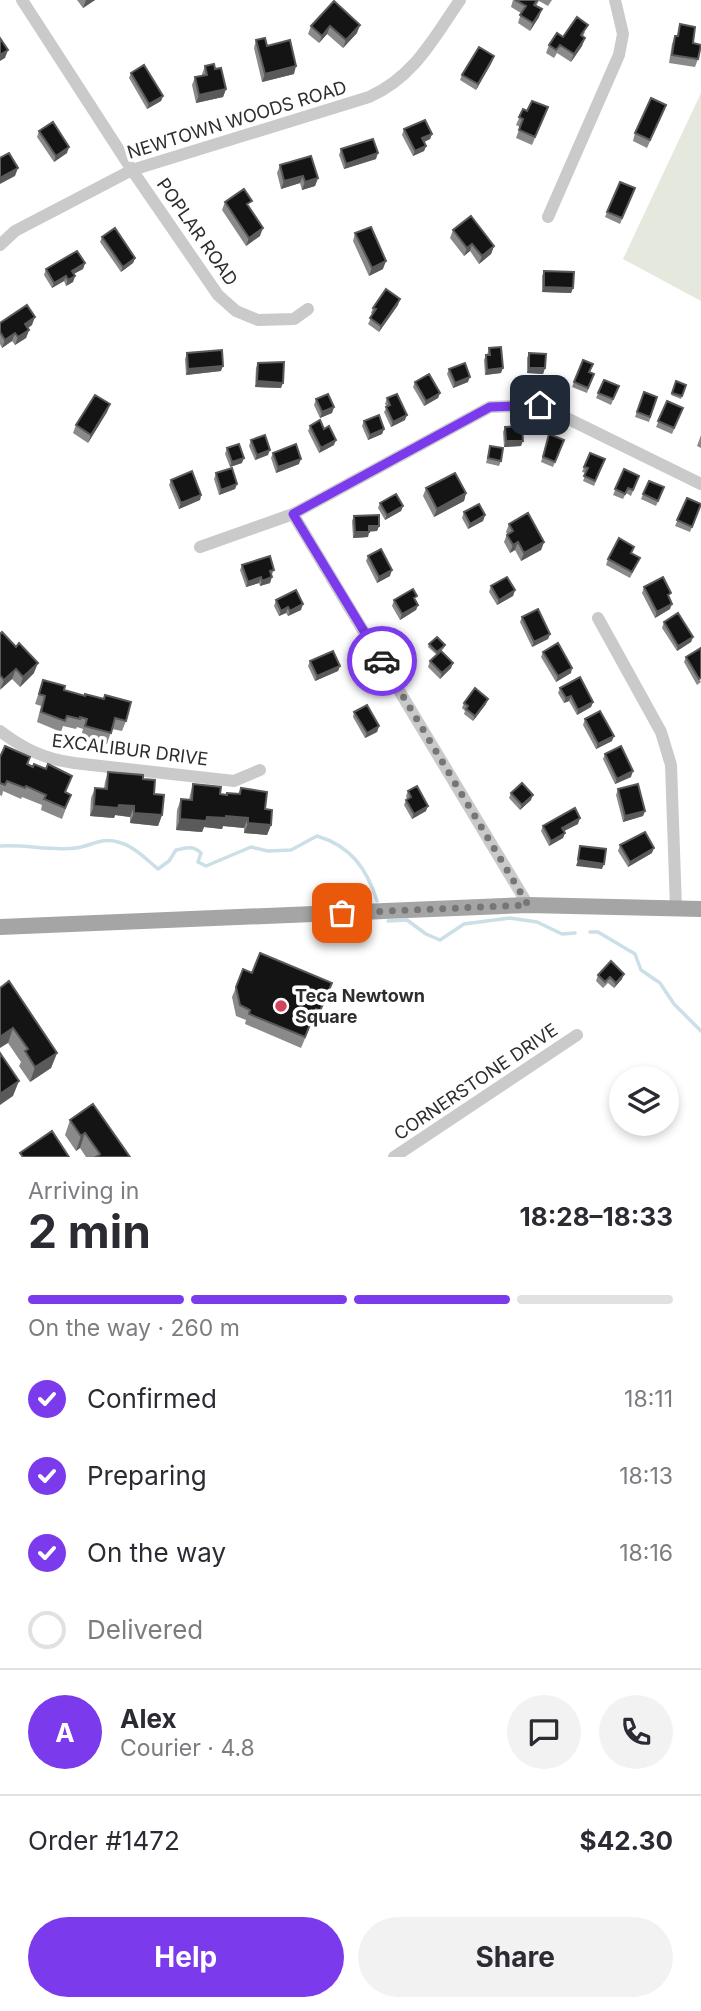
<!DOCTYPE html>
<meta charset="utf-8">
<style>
:root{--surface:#fff;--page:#f2f2f3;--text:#2b2b33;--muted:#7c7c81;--line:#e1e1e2;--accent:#7c3aed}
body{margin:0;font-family:Inter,sans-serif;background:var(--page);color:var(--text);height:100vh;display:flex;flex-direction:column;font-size:26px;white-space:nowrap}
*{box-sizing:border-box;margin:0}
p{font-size:23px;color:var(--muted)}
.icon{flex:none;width:38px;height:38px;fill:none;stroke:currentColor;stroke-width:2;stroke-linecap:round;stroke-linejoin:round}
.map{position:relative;height:1157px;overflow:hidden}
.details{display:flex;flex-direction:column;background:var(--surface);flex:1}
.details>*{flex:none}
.tools{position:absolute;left:609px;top:1066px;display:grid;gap:14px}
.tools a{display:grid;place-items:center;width:70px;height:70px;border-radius:50%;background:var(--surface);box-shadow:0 4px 10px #0003;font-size:35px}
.pin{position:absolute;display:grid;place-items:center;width:60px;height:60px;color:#fff;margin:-30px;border-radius:14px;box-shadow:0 4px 10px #0006}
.courier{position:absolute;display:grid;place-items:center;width:70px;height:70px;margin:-35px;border:5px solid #7c3aed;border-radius:50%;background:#fff;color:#222;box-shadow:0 2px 9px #0007}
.head em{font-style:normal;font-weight:700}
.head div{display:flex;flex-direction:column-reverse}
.head{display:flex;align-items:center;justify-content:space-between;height:119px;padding:0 28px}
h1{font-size:46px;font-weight:700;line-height:52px}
.bar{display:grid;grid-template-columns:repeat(4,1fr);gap:10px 7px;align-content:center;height:84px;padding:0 28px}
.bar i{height:9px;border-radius:5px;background:var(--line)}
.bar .active{background:var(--accent)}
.bar p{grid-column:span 4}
.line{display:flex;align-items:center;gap:18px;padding:0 28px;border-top:2px solid var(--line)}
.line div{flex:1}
.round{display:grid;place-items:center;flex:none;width:74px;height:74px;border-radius:37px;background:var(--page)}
ol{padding:0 28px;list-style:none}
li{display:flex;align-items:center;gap:21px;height:77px}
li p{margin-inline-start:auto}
li .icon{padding:7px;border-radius:50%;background:var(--accent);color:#fff;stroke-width:4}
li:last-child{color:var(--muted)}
li i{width:38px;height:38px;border:4px solid var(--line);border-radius:50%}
.button{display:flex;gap:14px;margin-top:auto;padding:14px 28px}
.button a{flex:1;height:80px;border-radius:42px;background:var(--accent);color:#fff;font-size:28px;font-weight:700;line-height:80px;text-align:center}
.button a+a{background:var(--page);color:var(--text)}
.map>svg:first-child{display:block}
</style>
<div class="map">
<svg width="701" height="1157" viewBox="0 0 701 1157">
<rect width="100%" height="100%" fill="#fff"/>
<path fill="#e5e9dd" d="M701 93V301L623 259Z"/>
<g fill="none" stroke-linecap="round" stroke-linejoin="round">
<path stroke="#cbdfe7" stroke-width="3.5" d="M0 846C25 844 50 851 76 848 91 846 102 837 118 842 134 846 146 859 158 869L169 861 176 850C186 848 193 845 201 853L198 862 206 866 251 847 268 851 291 850 317 836C351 846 367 869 377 901
M388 921 407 920 426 934 440 940 464 924 510 918 537 922 562 934 575 933
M590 932H598L635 954 641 970 660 983 674 1004 701 1031"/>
<path stroke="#cacaca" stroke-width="12" d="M22 0 132 170 218 295 236 311 258 320 294 319 308 309
M548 217 619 55 623 34 615 0
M0 245 15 231 132 170 369 97C414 77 433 39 460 0
M293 514 528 905
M200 547 293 514 490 407 540 405 701 484
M598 618 661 732 671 765 676 908
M0 731C24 749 44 759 74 763L234 781 260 770
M394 1157 577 1035"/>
<path stroke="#a5a5a5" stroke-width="16" d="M0 927 528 905 701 909"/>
</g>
<path fill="#8a8a8a" d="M77 0H95L83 8Z
M513 0H552L548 6 539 1 536 6 539 17 530 31 518 23 521 13 511 7Z
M334 1 357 33 343 48 327 34 319 43 308 34 311 26Z
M680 24 693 43 698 59 695 67 669 63 672 44 675 36H677Z
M585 32 583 36 585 38 582 46 571 62 557 53 554 58 546 53 549 45 563 37Z
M256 40 267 46 294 74 262 82 254 48Z
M492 62 476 90 460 80 462 75Z
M205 66 215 69 226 89 223 97 196 103 192 85 195 77 202 76V74Z
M131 73 163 96 161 101 147 109 129 78Z
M548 107 532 145 516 138 520 127 516 125 523 109 527 111Z
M663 113 647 148 633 141 635 133Z
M404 129 432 134 430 139 424 142 426 146 424 151 413 156 402 135Z
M39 131 67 153 54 162 37 137Z
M341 149 376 159 344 169 339 155Z
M280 165 318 178 315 186 302 190 300 183 281 189 277 173Z
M620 182 635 188 620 224 605 217Z
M225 202 249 208 260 236 246 246 222 210Z
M453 230 494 246 491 254 479 264 470 251 464 256 450 238Z
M355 233 383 269 369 276 353 241Z
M102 237 135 258 133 263 121 272 100 242Z
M85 263 83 269 73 274 75 276 73 282 66 286 64 281 52 288 44 275 46 269Z
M544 271 573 288 571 293 542 292V276Z
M398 305 379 332 368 324 373 314 371 313 373 308Z
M0 323 32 325 28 328 29 330 26 338 15 345 12 341 2 348 0 344Z
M489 348 501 373 485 375 484 360 486 355H487Z
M187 353 221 371 186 375 185 359Z
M529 353 545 368 543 374 527 373V358Z
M583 360 589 373 594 374 587 393 572 387Z
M258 363 281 388 255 387 256 368Z
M449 369 468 382 453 388 447 374Z
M604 380 619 386 611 405 596 398Z
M676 381 686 385 681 399 671 395Z
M415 382 440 393 438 398 424 406 413 387Z
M644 392 657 397 649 422 635 417Z
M387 398 405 420 391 427 384 412 387 407 385 404Z
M316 399 334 407 332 413 320 418 314 405Z
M667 401 683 408 672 434 656 427Z
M110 404 107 412 88 443 73 433 76 425Z
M364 421 384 429 382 434 368 440 362 426Z
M310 426 334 445 319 453 308 431Z
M505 427 521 446 504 447 503 432Z
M549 434 564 440 553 467 541 462Z
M701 435V448L697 446Z
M251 440 268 455 255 460 249 446Z
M490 446 501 461 499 466 486 463Z
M227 448 242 463 230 467 225 454Z
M273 453 299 464 276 473 271 458Z
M590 453 605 459 594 486 583 481 586 473 582 472Z
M624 469 639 476 631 496 626 493 623 499 613 495Z
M216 473 237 484 235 489 219 495 214 479Z
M171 480 201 495 200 500 179 509 169 485Z
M649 481 664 487 656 506 641 499Z
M426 488 466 493 464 501 434 517 423 496Z
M687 498 699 510 690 532 675 526Z
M380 503 403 506 401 511 385 520 378 508Z
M464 512 485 515 483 521 468 529 462 518Z
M354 516 379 526 377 531H369L368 537 353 538 352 521Z
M509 524 544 542 541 550 521 561 515 550 510 553 504 542 507 534 506 532Z
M632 553 640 558 630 578 606 565 608 559Z
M368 556 390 576 377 583 366 561Z
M242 565 274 570 271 576 270 583 260 586 259 583 246 587 240 570Z
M491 586 515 590 513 596 497 605 489 592Z
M644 587 669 598 670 609 655 618 642 593Z
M276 600 301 610 288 616 286 613 279 616 274 606Z
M394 600H416L418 605 416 610 400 620 392 606Z
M522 617 550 634 548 639 532 647 520 622Z
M664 622 693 637 691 642 677 651 662 628Z
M0 634 34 673 20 687 12 679 0 689Z
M429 644 445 645 444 648 437 655 428 647Z
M543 652 571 673 556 682 541 657Z
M686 657 701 682 697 685 684 662Z
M310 661 340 666 338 671 315 681 308 666Z
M430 661 453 663 451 668 440 679 428 667Z
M43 680 126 721 122 731 112 729 107 744 81 736 83 729 77 727 76 729 63 726 61 732 37 722 41 706 35 704Z
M560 688 593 702 591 707 577 715 569 701 564 703 558 693Z
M464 703 486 704 473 721 464 714 465 711 462 708Z
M354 712 379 726 377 732 365 738 353 717Z
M585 719 612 741 596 749 583 725Z
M605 754 631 777 615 784 603 759Z
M0 757 27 764 66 792 71 795 62 819 41 810 42 805 22 797 21 799 3 791 2 796 0 795Z
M108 772 143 779 154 794 162 815 158 826 130 823V817L115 815 114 818 90 816 91 798 95 788H104L105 782Z
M193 784 220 794 226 795 238 794 241 788 265 809 271 825 267 835 244 833V828L223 826 222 829 204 827 202 832 176 830 177 810 181 799 189 800 190 795Z
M618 789 645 811 643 816 623 822 616 795Z
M408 791 426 811 412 819 404 805 406 800 407 799 406 796Z
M511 793 531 800 520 810 509 798Z
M578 824 564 831 565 833 563 838 549 846 541 831 543 826Z
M620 845 652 853 628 867 618 851Z
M252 973 328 993 316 1021 313 1020 301 1048 245 1024 246 1020 236 1016 232 997 236 987Z
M598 975 622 979 614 988 608 983 603 988 596 981Z
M0 988 57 1053 51 1068 30 1082 19 1066 21 1062 8 1043Z
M70 1120 130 1157H86L80 1148 76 1151 65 1135Z"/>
<path fill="#5a5a5a" d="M86 0H95L83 8Z
M542 9 539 17 530 31 533 23Z
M360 25 357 33 343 48 346 40Z
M330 26 327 34 319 43 322 36Z
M585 38 582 46 571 62 574 54Z
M8 50 5 58 0 61V55Z
M494 56 492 62 476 90 478 84Z
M296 66 294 74 262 82 265 74Z
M226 89 223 97 196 103 199 95Z
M163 96 161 101 147 109 149 104Z
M432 134 430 139 420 144 422 138Z
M426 146 424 151 413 156 415 151Z
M69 147 67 153 54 162 56 156Z
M378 153 376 159 344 169 346 164Z
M18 168 15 176 0 184V178Z
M303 176 300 183 281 189 284 181Z
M318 178 315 186 302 190 305 182Z
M263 228 260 236 246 246 249 238Z
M472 244 470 251 464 256 467 248Z
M494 246 491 254 479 264 482 256Z
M135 258 133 263 121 272 123 267Z
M386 261 383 269 369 276 372 268Z
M85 263 83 269 70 276 72 271Z
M66 276 64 281 52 288 54 283Z
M75 276 73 282 66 286 68 280Z
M544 287 573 288 571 293 542 292Z
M400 299 398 305 379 332 381 326Z
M35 317 32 325 22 332 25 324Z
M29 330 26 338 15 345 18 337Z
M15 333 12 341 2 348 5 340Z
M223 366 221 371 186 375 188 369Z
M503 368 501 373 485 375 487 370Z
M529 368H545L543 374 527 373Z
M470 377 468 382 453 388 455 383Z
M257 381 283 383 281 388 255 387Z
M440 393 438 398 424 406 426 401Z
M110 404 107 412 88 443 91 435Z
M334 407 332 413 320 418 322 412Z
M407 415 405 420 391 427 393 422Z
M384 429 382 434 368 440 370 435Z
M336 440 334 445 319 453 321 448Z
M506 441H523L521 446 504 447Z
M270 450 268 455 255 460 257 455Z
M244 458 242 463 230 467 232 462Z
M301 459 299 464 276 473 278 467Z
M237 484 235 489 219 495 221 490Z
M466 493 464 501 434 517 437 509Z
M201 495 200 500 179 509 181 503Z
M403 506 401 511 385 520 387 515Z
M485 515 483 521 468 529 470 524Z
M369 526H379L377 531 367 532Z
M355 532H369L368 537 353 538Z
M518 542 515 550 510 553 513 545Z
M544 542 541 550 521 561 524 553Z
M392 570 390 576 377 583 379 577Z
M261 577 259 583 246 587 248 582Z
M272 577 270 583 260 586 262 581Z
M515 590 513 596 497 605 499 600Z
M303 604 301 610 288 616 290 611Z
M672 604 670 609 655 618 657 612Z
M418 605 416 610 400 620 402 614Z
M288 607 286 613 279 616 281 611Z
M550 634 548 639 532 647 534 642Z
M693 637 691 642 677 651 678 646Z
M38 663 34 673 20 687 23 677Z
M453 663 451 668 440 679 442 673Z
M340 666 338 671 315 681 317 676Z
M572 668 571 673 556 682 558 676Z
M16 669 12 679 0 690 4 680Z
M571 696 569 701 564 703 566 698Z
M488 699 486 704 473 721 475 716Z
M593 702 591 707 577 715 578 710Z
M379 726 377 732 365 738 367 733Z
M614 736 612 741 596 749 598 744Z
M633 771 631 777 615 784 617 779Z
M533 795 531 800 520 810 522 805Z
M119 805 134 806 130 817 115 815 114 818 90 816 94 806Z
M428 806 426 811 412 819 414 814Z
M645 811 643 816 623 822 625 816Z
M134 813 162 815 158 826 130 823Z
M226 816 248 818 244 828 223 826 222 829 204 827 202 832 176 830 180 819Z
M580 818 578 824 560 833 562 828Z
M248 823 271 825 267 835 244 833Z
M565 833 563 838 549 846 551 841Z
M654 848 652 853 628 867 630 862Z
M578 860 604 864 602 869 576 866Z
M624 974 622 979 614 988 616 983Z
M13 1028 8 1043 0 1048V1037Z
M57 1053 51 1068 30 1082 35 1067Z
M19 1081 13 1096 0 1105V1094Z
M85 1133 80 1148 76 1151 81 1136Z"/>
<path fill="#141414" stroke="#5a5a5a" stroke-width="2" d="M515 0H537L534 5 542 9 533 23 520 15 526 6Z
M334 1 360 25 346 40 330 26 322 36 311 26Z
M577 17 588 25 581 35 585 38 574 54 560 45 556 50 549 45 557 33 563 37Z
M680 24 695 27 693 43 701 45 698 59 672 55 675 36H678Z
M0 38 8 50 0 55Z
M265 38 267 46 290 40 296 66 265 74 256 40Z
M479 47 494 56 478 84 462 75Z
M214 64 215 69 221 68 226 89 199 95 195 77 207 75 205 66Z
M144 65 163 96 149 104 131 73Z
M651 98 666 105 650 140 635 133Z
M532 101 548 107 535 137 519 130 523 119 519 117 523 109 527 111Z
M425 120 432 134 422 138 426 146 415 151 404 129Z
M53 122 69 147 56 156 39 131Z
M373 139 378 153 346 164 341 149Z
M9 153 18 168 0 178V158Z
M311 156 318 178 305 182 303 176 284 181 280 165Z
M620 182 635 188 622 218 607 212Z
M244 189 252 201 247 204 263 228 249 238 225 202Z
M471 216 494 246 482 256 472 244 467 248 453 230Z
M371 227 386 261 372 268 355 233Z
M115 228 135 258 123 267 102 237Z
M77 251 85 263 72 271 75 276 68 280 66 276 54 283 46 269Z
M544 271 574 272 573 288 544 287Z
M386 289 400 299 381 326 370 318 376 309 373 308Z
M27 305 35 317 25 324 29 330 18 337 15 333 5 340 0 332V323Z
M501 347 503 368 487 370 486 355H490L489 348Z
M222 350 223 366 188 369 187 353Z
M529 353 546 354 545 368H529Z
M583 360 593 364 589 372 594 374 588 388 574 382Z
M284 362 283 383 257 381 258 363Z
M465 363 470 377 455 383 449 369Z
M429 374 440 393 426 401 415 382Z
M604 380 619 386 613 399 598 393Z
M676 381 686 385 682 396 672 393Z
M644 392 657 397 650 417 637 412Z
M328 394 334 407 322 412 316 399Z
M397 394 407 415 393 422 386 407 390 405 387 398Z
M95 395 110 404 91 435 76 425Z
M667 401 683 408 674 428 658 421Z
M379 415 384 429 370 435 364 421Z
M320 420 324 429 329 426 336 440 321 448 310 426Z
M522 426 523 441H506L505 427Z
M549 434 564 440 555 462 543 457Z
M265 435 270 450 257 455 251 440Z
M239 444 244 458 232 462 227 448Z
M296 444 301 459 278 467 273 453Z
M490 446 503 448 501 461 488 458Z
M590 453 605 459 595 481 584 476 588 468 584 467Z
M232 468 237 484 221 490 216 473Z
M624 469 639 476 633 490 628 488 625 494 615 489Z
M192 471 201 495 181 503 171 480Z
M455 473 466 493 437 509 426 488Z
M649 481 664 487 658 501 643 494Z
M396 494 403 506 387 515 380 503Z
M687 498 701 504 692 527 677 520Z
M479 504 485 515 470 524 464 512Z
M528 513 544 542 524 553 518 542 513 545 507 535 513 531 509 524Z
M379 515V526H369V532H355L354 516Z
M619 538 634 547 631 553 640 558 632 572 608 559Z
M381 549 392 570 379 577 368 556Z
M270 556 274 570 270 571 272 577 262 581 261 577 248 582 242 565Z
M507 577 515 590 499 600 491 586Z
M663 577 671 593 668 595 672 604 657 612 644 587Z
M413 589 417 596 414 598 418 605 402 614 394 600Z
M296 590 303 604 290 611 288 607 281 611 276 600Z
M538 609 550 634 534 642 522 617Z
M678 613 693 637 678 646 664 622Z
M2 632 16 647 19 643 38 663 23 677 16 669 4 680 0 675V634Z
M437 637 445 645 437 652 429 644Z
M558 643 572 668 558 676 543 652Z
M701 648V678L699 679 686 657Z
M333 651 340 666 317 676 310 661Z
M441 651 453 663 442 673 430 661Z
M580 677 593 702 578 710 571 696 566 698 560 688Z
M43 680 65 686 64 690 85 696V694L104 699 105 695 131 702 126 721 115 718 111 733 85 726 87 719 80 717V719L67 716 65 721 41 712 45 696 39 694Z
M475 688 488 699 475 716 466 709 468 706 464 703Z
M367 705 379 726 367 733 354 712Z
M600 711 614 736 598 744 585 719Z
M5 746 30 757 27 764 33 767 34 764 46 769 48 764 72 776 65 792 71 795 65 808 44 799 46 795 26 786 25 788 7 781 5 785 0 783V757Z
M621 746 633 771 617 779 605 754Z
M108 772 143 775V779L155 780 154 794 164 795 162 815 134 813V806L119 805 118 808 94 806 95 788 107 789Z
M522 783 533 795 522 805 511 793Z
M193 784 221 787 220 794 227 795V793L240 794 241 788 267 792 265 809 272 810 271 825 248 823V818L226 816V818L207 817 206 821 180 819 181 799 192 800Z
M638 784 645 811 625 816 618 789Z
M417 786 428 806 414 814 406 800 411 797 408 791Z
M575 808 580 818 562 828 565 833 551 841 543 826Z
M645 832 654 848 630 862 620 845Z
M580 846 606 849 604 864 578 860Z
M260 953 332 983 320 1011 316 1009 305 1037 249 1014 250 1010 240 1005 236 987 243 969 252 973Z
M611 961 624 974 616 983 610 977 605 982 598 975Z
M9 981 57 1053 35 1067 25 1051 28 1049 13 1028 0 1037V988Z
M0 1053 19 1081 0 1094Z
M93 1104 130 1157H96L100 1154 85 1133 81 1136 70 1120Z
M52 1131 69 1157H23L20 1153Z"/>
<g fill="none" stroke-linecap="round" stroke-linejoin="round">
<path stroke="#767676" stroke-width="7" stroke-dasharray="0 12.6" d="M342 913 528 905 382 661"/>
<path stroke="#7c3aed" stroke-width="9" d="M382 661 293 514 490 407 540 405"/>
</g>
<circle fill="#d0445e" stroke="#fff" stroke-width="2.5" cx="281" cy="1006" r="7"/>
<g text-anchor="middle" stroke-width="7" stroke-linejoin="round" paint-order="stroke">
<g font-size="18" fill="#2d2d2d" stroke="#fff">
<text transform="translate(237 120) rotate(-17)" y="6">NEWTOWN WOODS ROAD</text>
<text transform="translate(197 232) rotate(55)" y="6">POPLAR ROAD</text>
<text transform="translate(130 750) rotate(7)" y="6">EXCALIBUR DRIVE</text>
<text transform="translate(476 1082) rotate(-34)" y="6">CORNERSTONE DRIVE</text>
</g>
<g font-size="18" font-weight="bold" fill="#2d2d2d" stroke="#fff" text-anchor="start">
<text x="295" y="1002">Teca Newtown<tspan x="295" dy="21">Square</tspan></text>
</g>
</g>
</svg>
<div class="tools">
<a><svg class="icon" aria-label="layers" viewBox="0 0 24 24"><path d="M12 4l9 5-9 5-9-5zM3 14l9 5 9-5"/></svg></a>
</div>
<div class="pin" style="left:342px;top:913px;background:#ea580c"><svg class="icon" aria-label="bag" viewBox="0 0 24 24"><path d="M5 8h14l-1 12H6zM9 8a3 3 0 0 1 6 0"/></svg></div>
<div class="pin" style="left:540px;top:405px;background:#1f2937"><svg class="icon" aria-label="home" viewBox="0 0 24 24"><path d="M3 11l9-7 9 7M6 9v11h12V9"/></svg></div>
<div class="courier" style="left:382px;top:661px"><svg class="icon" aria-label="car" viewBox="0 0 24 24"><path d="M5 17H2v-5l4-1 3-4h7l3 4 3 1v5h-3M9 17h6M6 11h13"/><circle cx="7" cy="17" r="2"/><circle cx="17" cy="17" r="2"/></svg></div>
</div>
<section class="details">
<div class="head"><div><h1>2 min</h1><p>Arriving in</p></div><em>18:28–18:33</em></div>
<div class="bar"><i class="active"></i><i class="active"></i><i class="active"></i><i></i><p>On the way · 260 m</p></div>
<ol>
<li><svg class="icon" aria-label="check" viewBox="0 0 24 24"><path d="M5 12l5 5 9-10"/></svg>Confirmed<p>18:11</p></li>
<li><svg class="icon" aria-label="check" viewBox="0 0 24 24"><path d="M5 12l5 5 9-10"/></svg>Preparing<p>18:13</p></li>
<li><svg class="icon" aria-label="check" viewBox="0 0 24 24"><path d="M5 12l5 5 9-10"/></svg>On the way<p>18:16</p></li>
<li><i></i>Delivered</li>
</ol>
<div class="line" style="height:126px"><b class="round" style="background:var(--accent);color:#fff">A</b><div><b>Alex</b><p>Courier · 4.8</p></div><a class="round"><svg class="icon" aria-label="chat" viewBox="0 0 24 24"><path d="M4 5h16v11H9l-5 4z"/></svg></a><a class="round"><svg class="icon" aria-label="phone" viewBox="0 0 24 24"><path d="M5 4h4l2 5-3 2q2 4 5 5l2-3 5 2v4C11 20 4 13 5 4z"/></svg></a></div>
<div class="line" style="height:91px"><div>Order #1472</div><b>$42.30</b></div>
<div class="button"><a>Help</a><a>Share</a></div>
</section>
